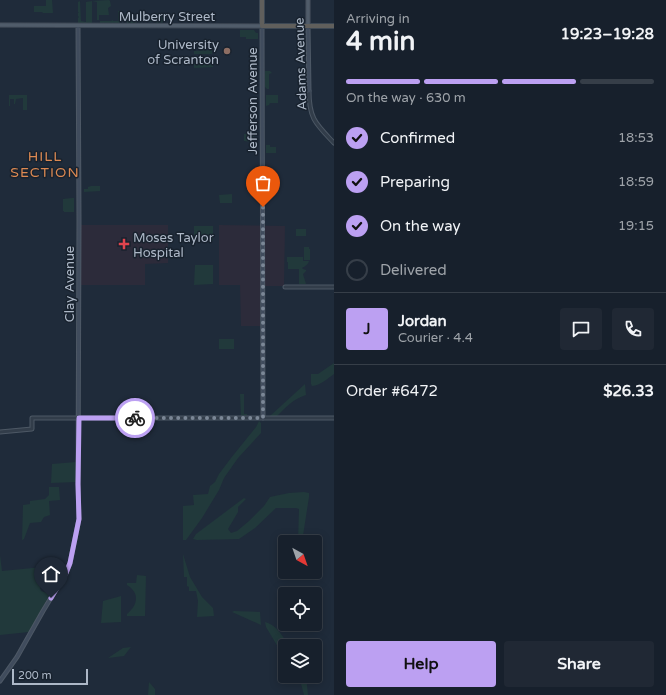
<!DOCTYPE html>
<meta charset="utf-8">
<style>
:root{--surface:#17202c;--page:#202834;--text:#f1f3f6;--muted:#9ea3a9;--line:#363e48;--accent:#bca0f2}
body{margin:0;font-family:"Varela Round",sans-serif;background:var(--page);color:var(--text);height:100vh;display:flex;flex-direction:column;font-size:15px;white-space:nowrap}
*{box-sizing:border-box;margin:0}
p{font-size:13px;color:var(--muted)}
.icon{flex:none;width:22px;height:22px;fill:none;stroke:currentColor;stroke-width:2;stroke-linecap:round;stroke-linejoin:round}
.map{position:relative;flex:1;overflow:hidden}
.drawer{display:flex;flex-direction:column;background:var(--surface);width:332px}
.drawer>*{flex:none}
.needle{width:26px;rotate:140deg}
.tools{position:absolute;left:278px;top:535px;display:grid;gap:8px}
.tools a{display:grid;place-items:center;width:44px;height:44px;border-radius:4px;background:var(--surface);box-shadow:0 2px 10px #0003,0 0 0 1px var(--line);font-size:20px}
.scale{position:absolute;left:12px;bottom:10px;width:76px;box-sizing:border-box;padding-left:4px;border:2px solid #adb8c7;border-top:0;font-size:11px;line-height:14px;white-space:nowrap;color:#adb8c7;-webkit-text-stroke:3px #18222e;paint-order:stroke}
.pin{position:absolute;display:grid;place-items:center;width:34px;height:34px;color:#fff;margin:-41px -17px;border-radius:50% 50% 50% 0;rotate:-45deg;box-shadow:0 0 4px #0007}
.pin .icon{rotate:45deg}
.courier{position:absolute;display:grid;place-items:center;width:40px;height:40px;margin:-20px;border:3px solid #bca0f2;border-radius:50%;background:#fff;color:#222;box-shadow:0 1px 5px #0007}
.head em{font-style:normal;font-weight:700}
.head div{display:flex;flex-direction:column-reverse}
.head{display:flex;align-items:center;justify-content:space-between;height:68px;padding:0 12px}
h1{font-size:26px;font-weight:700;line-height:30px}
.bar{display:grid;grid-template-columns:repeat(4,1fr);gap:6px 4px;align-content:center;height:48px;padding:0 12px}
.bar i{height:5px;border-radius:3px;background:var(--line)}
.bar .on{background:var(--accent)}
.bar p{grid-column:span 4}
.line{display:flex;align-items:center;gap:10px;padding:0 12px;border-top:1px solid var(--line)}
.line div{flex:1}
.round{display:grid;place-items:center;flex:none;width:42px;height:42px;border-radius:4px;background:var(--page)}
ol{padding:0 12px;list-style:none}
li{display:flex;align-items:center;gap:12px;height:44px}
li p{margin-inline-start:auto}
li .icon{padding:4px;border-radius:50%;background:var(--accent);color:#111;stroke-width:4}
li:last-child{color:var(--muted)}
li i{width:22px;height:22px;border:2px solid var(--line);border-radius:50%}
.cta{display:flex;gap:8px;margin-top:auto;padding:8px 12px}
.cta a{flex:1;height:46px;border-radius:4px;background:var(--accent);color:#111;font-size:16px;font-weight:700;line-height:46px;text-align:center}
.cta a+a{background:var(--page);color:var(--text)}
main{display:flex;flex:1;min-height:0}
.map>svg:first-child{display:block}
</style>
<main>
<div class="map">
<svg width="334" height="695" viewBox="0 0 334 695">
<rect width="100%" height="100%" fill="#1f2b3a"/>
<path fill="#2c2b3a" d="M80 225H168V263L145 264V285H80Z
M219 225 285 226 284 286H260V326H241L240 285H219Z"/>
<path fill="#21393b" d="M46 0H52L53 13H43L42 12H34V6H46Z
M109 0 110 1 111 6 108 8 109 15H99V20H97V2L92 1Z
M80 1 81 21 86 22V2L92 1V23H78V18L79 17 78 16V13H79L78 12V2Z
M118 11H122V19H120V23H100V21H111L113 20V21H118Z
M131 13V20H138V21L136 23H127V19L125 18V14Z
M156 13H161V16L165 19 164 22C155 24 152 21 144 20H156Z
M240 30H254L256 33H258V39H246V37H240Z
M212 50V54H194V51Z
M213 63V67L194 68V64Z
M265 71H270L272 73 269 74V89H267L265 87Z
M9 95H27V110H23V98L16 99 15 104H14V99H10V106H9Z
M266 95H278V103H270L269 105 266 106Z
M244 134H254V142L244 141Z
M266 145H270V147H276V153H266Z
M91 186H100V191L84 192V189H88V187Z
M232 194V203H220L219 195Z
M72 198H74V212H64V211H63V199Z
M194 226H213V241H194Z
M296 229H306V236H296Z
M304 247H309V249H310V260H304Z
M287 257H303V261H309C308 265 305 266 302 268L303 269 306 270V271L303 274 306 284H299V269H288V262H287Z
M195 265H213V284L194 285Z
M219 339H234V349H219Z
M334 363V374C327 379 321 385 312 386L311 384V374H318Z
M305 384 306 395C293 399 286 407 277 416H270Z
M240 394H244V414H247V415L241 416Z
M259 421 261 423V433L238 458 224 478 219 490 202 518 186 540H183V506L194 505 193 495 208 494 210 486 215 482 219 474 231 458 256 427Z
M76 462V482L51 483 52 464Z
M49 487H59L60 500 49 501 50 515 44 517 41 522 30 523 24 539 22 540 23 505 30 504V501L45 499 49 495Z
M304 492 309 493V497L302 542H298L299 509 296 508H276L255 528 239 539 197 540 193 539 196 534 244 498 246 499 238 507V512L228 529 231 533 237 531 249 521 264 506 270 497 289 493Z
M183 554 190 577 202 597 213 608 214 616 197 617 198 601 196 591H189V587L187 586V577H184Z
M0 555 2 571 43 567 46 569V572L40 588 41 591 50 594 29 632 0 635Z
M137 575 146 576 145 616H127V614C138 605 140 593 127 585V583H136Z
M121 596V622L101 623 103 601Z
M234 611 260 612 261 625 232 612Z
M265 622C277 625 283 637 289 646H285V662L281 652 266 627Z
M131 647 124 656 108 658 123 648Z
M299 676H306L308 695H304Z
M149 682 155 689V695H148Z"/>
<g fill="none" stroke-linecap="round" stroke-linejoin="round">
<g stroke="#4d5865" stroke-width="5">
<path id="tertiary" d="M309 91C309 119 316 124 334 143
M285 287H334
M0 432 32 429V418H334"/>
</g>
<g stroke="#4d5865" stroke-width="5">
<path id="secondary" d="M262 26 263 418
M308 26 309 91
M0 681 17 657 43 611 66 573 70 563 79 519 78 484 79 221 78 26"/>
</g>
<g stroke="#3c4653" stroke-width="5.5">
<path id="primary" d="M308 0V26
M0 25 262 26"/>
</g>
<g stroke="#3d4854" stroke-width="6">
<path id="trunk" d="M262 0V26H334"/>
</g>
<use href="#tertiary" stroke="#323d4a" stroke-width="3"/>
<use href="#secondary" stroke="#404c5d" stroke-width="3"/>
<use href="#primary" stroke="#505c6a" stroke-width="3.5"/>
<use href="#trunk" stroke="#605f5c" stroke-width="4"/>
</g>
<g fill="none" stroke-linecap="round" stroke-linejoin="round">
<path stroke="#7b8796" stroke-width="4" stroke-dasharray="0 7.2" d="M135 418H263V207"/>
<path stroke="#bca0f2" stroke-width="5" d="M51 598 66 573 70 563 79 519 78 484 79 418H135"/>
</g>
<circle fill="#8d6e63" stroke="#18222e" stroke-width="1.5" cx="227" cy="51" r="4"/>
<path fill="#e0444e" stroke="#18222e" stroke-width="1.5" d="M122 238h4v4h4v4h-4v4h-4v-4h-4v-4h4z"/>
<g text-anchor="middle" stroke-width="3" stroke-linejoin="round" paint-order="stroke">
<g font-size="13" fill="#adb8c7" stroke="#18222e">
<text x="167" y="21">Mulberry Street</text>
<text transform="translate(300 64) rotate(-92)" y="5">Adams Avenue</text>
<text transform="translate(252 101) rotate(-90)" y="5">Jefferson Avenue</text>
<text transform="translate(69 284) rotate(-90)" y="5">Clay Avenue</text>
</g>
<g font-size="13" fill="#adb8c7" stroke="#18222e" text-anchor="end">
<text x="219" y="49">University<tspan x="219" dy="15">of Scranton</tspan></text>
<text x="133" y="242" text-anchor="start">Moses Taylor<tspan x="133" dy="15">Hospital</tspan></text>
</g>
<g font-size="14" letter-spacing="1" fill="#dc8952" stroke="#18222e">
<text x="45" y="161">HILL<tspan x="45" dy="16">SECTION</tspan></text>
</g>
</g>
</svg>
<div class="tools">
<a><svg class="needle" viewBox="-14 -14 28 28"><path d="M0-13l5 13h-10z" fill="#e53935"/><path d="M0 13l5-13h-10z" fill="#9ea3a9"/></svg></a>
<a><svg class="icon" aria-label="locate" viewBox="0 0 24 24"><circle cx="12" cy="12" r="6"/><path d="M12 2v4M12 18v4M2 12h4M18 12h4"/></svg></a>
<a><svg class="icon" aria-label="layers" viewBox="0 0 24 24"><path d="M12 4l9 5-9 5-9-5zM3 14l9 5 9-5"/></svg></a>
</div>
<div class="scale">200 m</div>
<div class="pin" style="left:263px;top:207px;background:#ea580c"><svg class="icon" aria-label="bag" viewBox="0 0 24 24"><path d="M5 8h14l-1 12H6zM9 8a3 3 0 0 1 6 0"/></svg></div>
<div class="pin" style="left:51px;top:598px;background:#1f2937"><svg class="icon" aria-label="home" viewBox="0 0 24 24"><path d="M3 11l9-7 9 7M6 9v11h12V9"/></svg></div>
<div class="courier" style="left:135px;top:418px"><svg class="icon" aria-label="bike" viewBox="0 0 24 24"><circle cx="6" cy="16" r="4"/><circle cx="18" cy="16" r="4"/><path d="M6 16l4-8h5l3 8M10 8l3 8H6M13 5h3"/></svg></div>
</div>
<section class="drawer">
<div class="head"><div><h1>4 min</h1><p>Arriving in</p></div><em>19:23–19:28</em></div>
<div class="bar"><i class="on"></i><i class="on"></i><i class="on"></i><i></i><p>On the way · 630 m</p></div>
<ol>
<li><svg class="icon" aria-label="check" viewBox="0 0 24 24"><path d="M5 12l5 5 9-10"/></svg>Confirmed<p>18:53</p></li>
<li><svg class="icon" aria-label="check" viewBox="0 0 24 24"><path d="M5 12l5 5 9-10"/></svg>Preparing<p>18:59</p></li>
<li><svg class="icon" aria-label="check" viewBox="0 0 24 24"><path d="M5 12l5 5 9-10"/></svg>On the way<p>19:15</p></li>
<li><i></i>Delivered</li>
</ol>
<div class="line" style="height:72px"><b class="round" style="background:var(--accent);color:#111">J</b><div><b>Jordan</b><p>Courier · 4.4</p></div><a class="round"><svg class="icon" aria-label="chat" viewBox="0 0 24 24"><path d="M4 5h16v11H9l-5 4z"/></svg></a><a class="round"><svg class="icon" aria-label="phone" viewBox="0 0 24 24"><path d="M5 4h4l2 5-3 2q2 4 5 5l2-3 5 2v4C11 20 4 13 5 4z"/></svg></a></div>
<div class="line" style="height:52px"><div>Order #6472</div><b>$26.33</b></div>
<div class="cta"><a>Help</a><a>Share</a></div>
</section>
</main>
